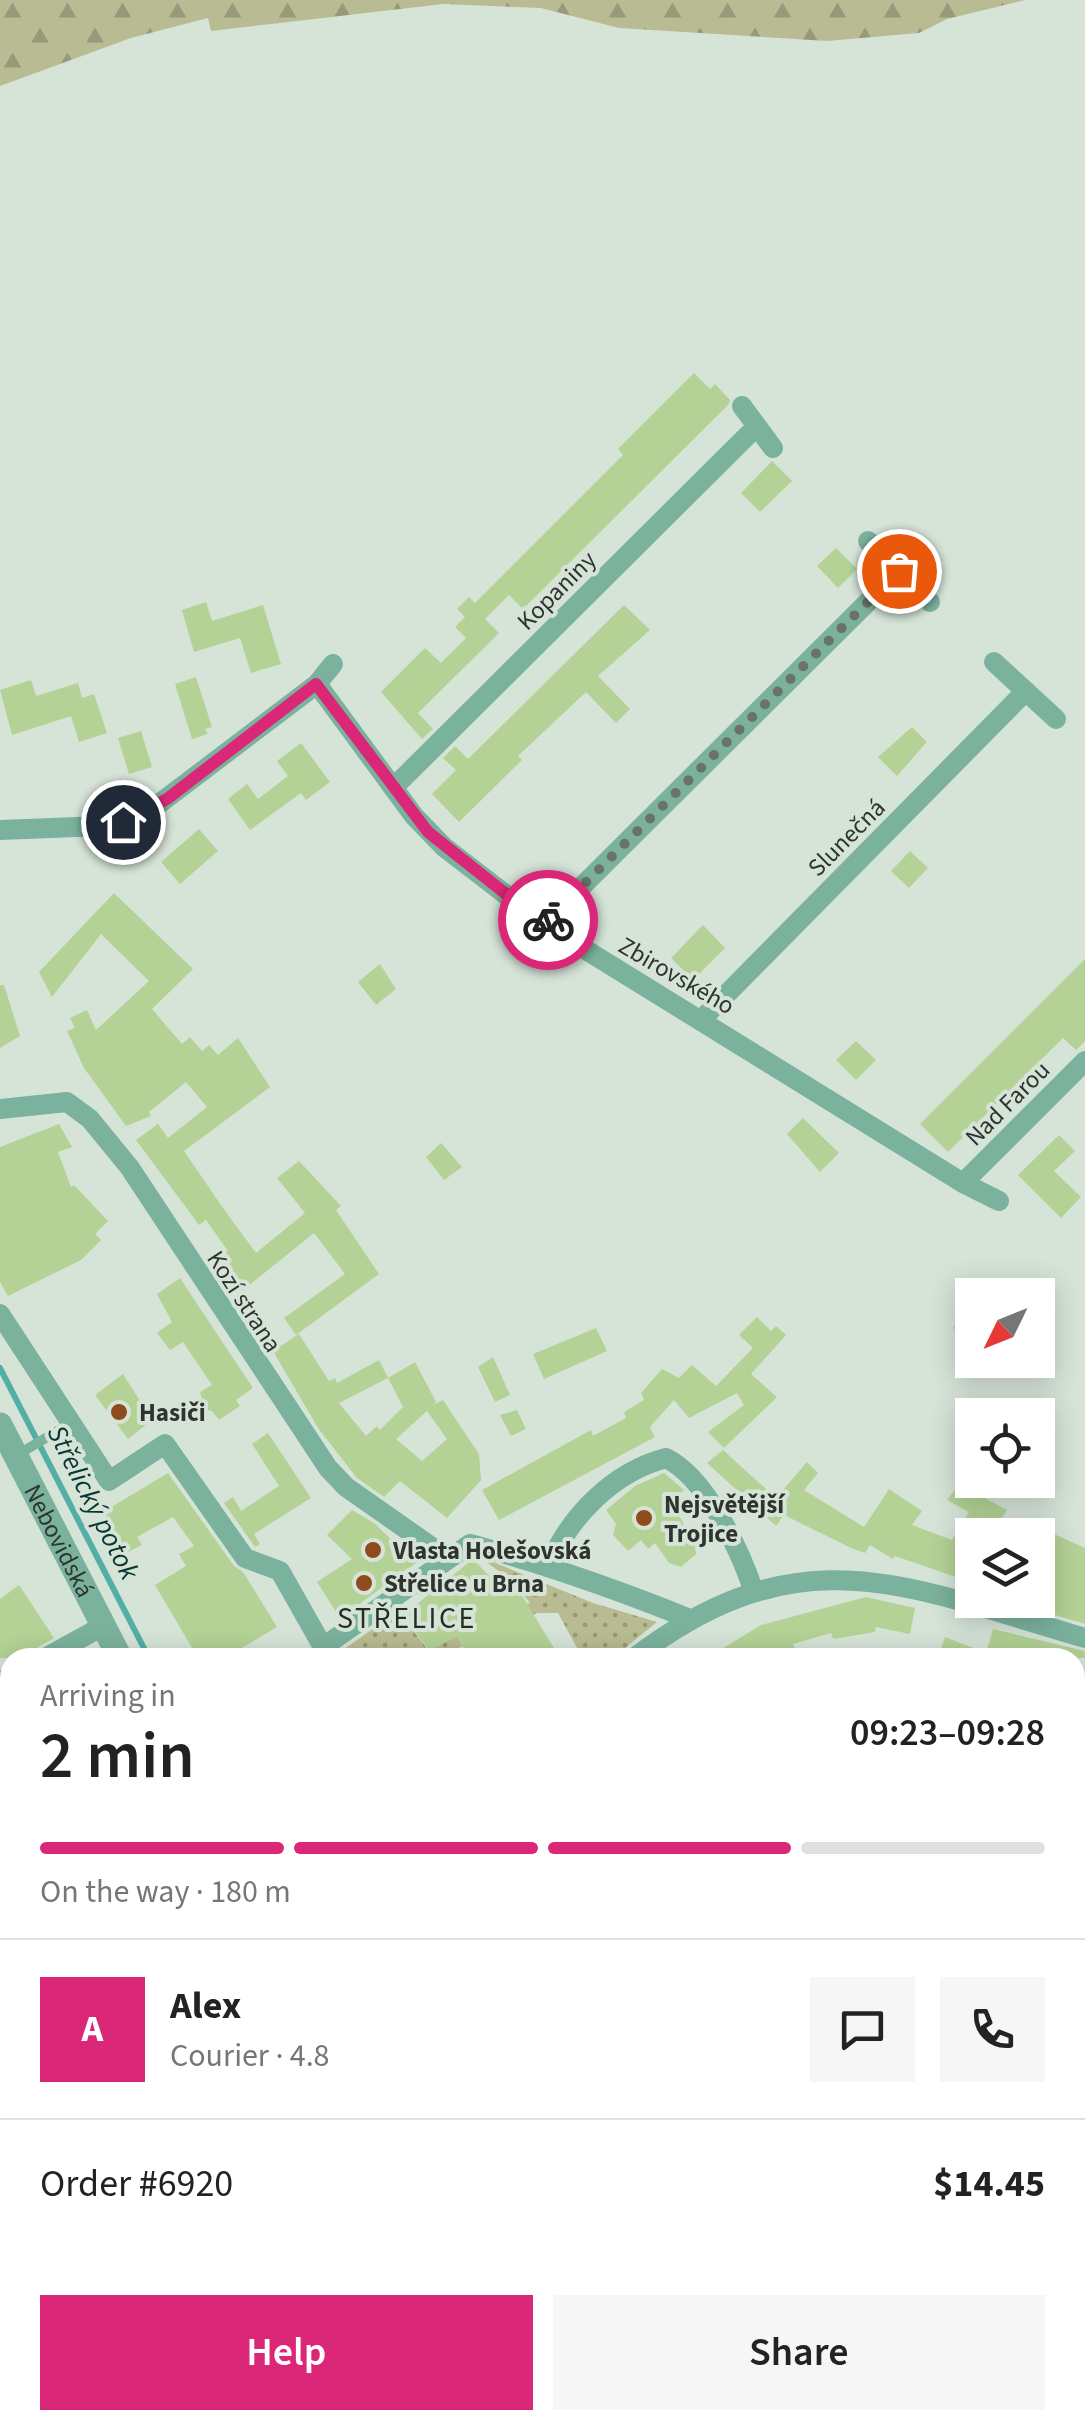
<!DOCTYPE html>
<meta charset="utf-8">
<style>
:root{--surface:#fff;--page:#f6f6f6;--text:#222;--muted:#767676;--line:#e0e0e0;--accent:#db2777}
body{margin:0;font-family:"Source Sans 3",sans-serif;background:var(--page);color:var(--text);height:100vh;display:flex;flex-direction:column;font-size:38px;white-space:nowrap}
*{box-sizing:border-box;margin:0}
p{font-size:32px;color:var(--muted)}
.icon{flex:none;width:55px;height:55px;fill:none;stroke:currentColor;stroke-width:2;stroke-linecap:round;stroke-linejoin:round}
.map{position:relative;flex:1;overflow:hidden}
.drawer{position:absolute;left:0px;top:1648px;width:1085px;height:782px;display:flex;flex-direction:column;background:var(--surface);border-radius:30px 30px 0 0;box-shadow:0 5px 25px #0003}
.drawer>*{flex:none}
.needle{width:65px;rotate:227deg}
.fabs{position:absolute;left:955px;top:1278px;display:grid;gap:20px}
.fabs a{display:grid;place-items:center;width:100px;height:100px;border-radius:0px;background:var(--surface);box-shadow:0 5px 25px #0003;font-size:50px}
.pin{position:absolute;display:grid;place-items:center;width:85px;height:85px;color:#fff;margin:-42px;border:5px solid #fff;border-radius:50%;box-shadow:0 2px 10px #0007}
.courier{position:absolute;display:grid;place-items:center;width:100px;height:100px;margin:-50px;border:8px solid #db2777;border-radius:50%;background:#fff;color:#222;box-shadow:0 2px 12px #0007}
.summary em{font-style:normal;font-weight:600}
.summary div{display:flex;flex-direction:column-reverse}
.summary{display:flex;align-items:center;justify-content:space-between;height:170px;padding:0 40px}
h1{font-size:65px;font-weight:600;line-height:75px}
.bar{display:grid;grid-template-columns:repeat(4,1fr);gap:15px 10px;align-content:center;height:120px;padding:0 40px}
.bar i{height:12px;border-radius:8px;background:var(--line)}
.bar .active{background:var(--accent)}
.bar p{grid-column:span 4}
.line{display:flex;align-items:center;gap:25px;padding:0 40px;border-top:2px solid var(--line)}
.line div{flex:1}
.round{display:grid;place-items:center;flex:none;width:105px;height:105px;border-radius:0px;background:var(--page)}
.button{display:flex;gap:20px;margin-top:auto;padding:20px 40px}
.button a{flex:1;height:115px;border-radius:0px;background:var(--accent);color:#fff;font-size:40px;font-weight:600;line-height:115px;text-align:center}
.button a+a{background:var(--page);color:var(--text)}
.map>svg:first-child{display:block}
</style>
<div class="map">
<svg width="1085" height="2428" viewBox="0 0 1085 2428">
<defs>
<pattern id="grass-dots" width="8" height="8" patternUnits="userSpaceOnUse" patternTransform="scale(2.5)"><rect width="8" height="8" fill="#b9bb92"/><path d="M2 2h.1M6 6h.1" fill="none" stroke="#979978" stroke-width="1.8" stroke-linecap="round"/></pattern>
<pattern id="forest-firs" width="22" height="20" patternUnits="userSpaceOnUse" patternTransform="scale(2.5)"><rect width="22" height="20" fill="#b9bb92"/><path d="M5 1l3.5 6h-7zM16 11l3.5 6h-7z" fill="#979978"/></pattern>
</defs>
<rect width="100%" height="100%" fill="#d6e4d8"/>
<path fill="url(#grass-dots)" d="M478 1556 593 1603 657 1622 614 1657H582L558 1613H537L439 1657H343L340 1652 398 1611 428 1650 530 1603 515 1583Z"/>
<path fill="url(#forest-firs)" d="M0 0H1025L947 19 919 33 827 41 619 28 541 8 443 4 211 31 208 18 131 38 0 86Z"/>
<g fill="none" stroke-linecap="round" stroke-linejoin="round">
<path stroke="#53aea6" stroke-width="6" d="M0 1368 149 1658
M662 2420 667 2428"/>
</g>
<path fill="#b4d295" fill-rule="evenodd" d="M694 373 710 389 715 384 730 400 729 404 523 609 509 595 485 619 499 633 418 713 433 729 422 739 381 692 425 648 441 663 466 638 455 627 465 617 457 609 469 597 475 603 623 455 618 449Z
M772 461 792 481 760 512 741 493Z
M836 548 857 569 838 588 817 566Z
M206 602 212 621 263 605 281 664 251 673 240 638 194 652 182 610Z
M624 605 650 630 598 676 630 709 616 723 586 692 518 756 522 760 459 822 432 794 456 770 443 758 455 746 468 759Z
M196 677 212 727 205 729 208 734 192 739 175 684Z
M31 680 36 696 78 683 82 698 94 694 107 733 79 742 71 716 12 735 0 690Z
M912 727 927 742 897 776 878 757Z
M141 731 152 767 129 774 118 738Z
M301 743 330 782 306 800 301 793 250 830 228 799 247 784 258 799 288 776 277 761Z
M199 829 218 851 180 884 161 862Z
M910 851 928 868 909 888 891 871Z
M114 893 193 969 152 1009 182 1044 190 1037 202 1051 209 1045 218 1055 238 1038 270 1087 184 1151 223 1208 256 1253 305 1213 277 1178 299 1161 341 1206 336 1210 379 1274 296 1335 284 1318 345 1274 314 1233 242 1291 220 1257 228 1251 206 1220 199 1225 136 1140 158 1124 168 1138 207 1107 186 1082 149 1112 151 1116 126 1126 84 1068 67 1031 75 1028 70 1018 87 1010 96 1030 149 981 101 934 52 997 39 972Z
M703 925 725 948 693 980 671 958Z
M1085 959V1041L1076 1050 1063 1038 948 1152 920 1124Z
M380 964 396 989 376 1005 358 982Z
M0 985H4L20 1036 0 1048Z
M856 1041 876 1060 856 1080 836 1060Z
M803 1118 839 1153 820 1172 787 1134Z
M59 1124 72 1147 58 1152 71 1187 74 1185 108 1221 95 1234 101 1240 81 1260 8 1296 0 1282V1147Z
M1059 1135 1075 1151 1054 1171 1081 1197 1061 1218 1018 1175Z
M441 1143 462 1167 444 1180 426 1157Z
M180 1278 253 1388 236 1400 240 1406 219 1420 212 1411 205 1410 200 1392 212 1385 183 1342 170 1350 157 1333 172 1322 157 1294Z
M972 1303V1343L953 1328Z
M757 1317 771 1331 776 1326 786 1335 751 1374 777 1397 724 1448 708 1432 744 1405 737 1393 689 1418 674 1400 650 1427 655 1437 499 1520 482 1490 591 1430 593 1436 626 1418 624 1412 644 1400 641 1393 662 1369 679 1378 692 1365 716 1386 753 1348 739 1335Z
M596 1328 607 1351 544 1379 533 1354Z
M299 1334 329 1381 335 1378 337 1383 379 1360 388 1378 415 1362 436 1402 433 1405 443 1400 479 1454 481 1480 447 1518 400 1481 384 1497 357 1478 318 1428 273 1351ZM388 1378 403 1407 380 1430 377 1426 366 1436 339 1403ZM427 1411 447 1439 422 1461 396 1439Z
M493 1357 510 1395 495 1402 478 1367Z
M123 1374 152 1420 128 1439 95 1395Z
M517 1410 526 1429 511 1436 500 1415Z
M268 1433 311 1498 254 1534 260 1544 255 1547 224 1503 233 1497 241 1511 279 1486 252 1444Z
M723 1450 776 1498 807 1462 818 1473 804 1490 864 1527 889 1489 922 1511 912 1525 952 1540 969 1512 947 1500 959 1484 1007 1510 991 1535H972V1566L964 1580 895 1556 893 1559 870 1545 865 1553 851 1548 784 1515 776 1526 707 1463Z
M168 1473 234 1566 243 1572 277 1627 225 1658H198L155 1585 186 1566 179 1554 194 1546 173 1517 137 1537 142 1545 128 1552 103 1512Z
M664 1473 684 1490 679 1495 685 1502 676 1509 695 1547 696 1554 681 1567 669 1563 655 1543 648 1549 641 1540 628 1551 613 1535 616 1524 606 1510 635 1486Z
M352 1510 374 1523 416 1563 340 1618 317 1582 352 1559 327 1535Z
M1043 1529 1085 1548V1624L1035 1609 1038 1540Z
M473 1559 505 1592 515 1584 560 1658H524L520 1651 503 1658H469L457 1637 429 1650 402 1616Z
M19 1585 54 1638 38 1647 31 1658H0V1599Z
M866 1597 915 1608 910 1634 876 1627 875 1632 833 1639 831 1633 793 1644 796 1650 773 1658H707L761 1625Z
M993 1629 1085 1651V1658H938L945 1637 986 1653Z"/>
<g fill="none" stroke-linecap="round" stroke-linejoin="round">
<path stroke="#7bb29d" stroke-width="10" d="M17 1455 71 1423"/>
<path stroke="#7bb29d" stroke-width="20" d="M742 406 773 448
M868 541 930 602
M994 662 1056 719
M317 684 414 816 444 847 544 924 963 1183 1085 1061
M393 788 755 428
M0 830 103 826 147 813 317 684 333 664
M544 924 899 571
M703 1018 1026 691
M0 1109 67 1102 90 1119 130 1168 328 1468 346 1487 446 1557
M963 1183 999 1201
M0 1314 109 1481 165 1444 245 1558 280 1571 323 1647 470 1544C544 1564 618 1590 690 1619
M549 1565C570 1516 613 1472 666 1458 705 1477 739 1548 753 1589
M45 1658 103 1626
M634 1658C801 1531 905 1586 1085 1638
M0 1683 10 1676
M1075 1980 1085 1974
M0 2174 10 2182
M1075 2269 1085 2263
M1075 2354 1085 2380
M0 2363 10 2366
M254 2420 259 2428
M410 2428 421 2420"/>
<g stroke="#7bb29d" stroke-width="25">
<path id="s1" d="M0 1425 120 1658"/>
<path d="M0 1872 10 1864"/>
<path d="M929 2420 940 2428"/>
</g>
</g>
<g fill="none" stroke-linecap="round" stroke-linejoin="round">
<path stroke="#69726b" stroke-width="10" stroke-dasharray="0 18" d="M548 920 899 571"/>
<path stroke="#db2777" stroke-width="12" d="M123 822 167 799 316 684 428 832 544 924 548 920"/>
</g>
<g fill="#8f4b1e" stroke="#d6e4d8" stroke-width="4">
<circle cx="119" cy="1412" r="10"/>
<circle cx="644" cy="1518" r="10"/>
<circle cx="373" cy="1550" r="10"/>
<circle cx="364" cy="1583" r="10"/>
</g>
<g text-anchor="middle" stroke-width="8" stroke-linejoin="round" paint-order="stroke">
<g font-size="25" fill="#2f3430" stroke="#d6e4d8">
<text transform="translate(556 590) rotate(-45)" y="9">Kopaniny</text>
<text transform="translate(846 837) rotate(-45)" y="9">Slunečná</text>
<text transform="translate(677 975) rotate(30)" y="9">Zbirovského</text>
<text transform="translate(1007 1103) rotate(-45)" y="9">Nad Farou</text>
<text transform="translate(245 1301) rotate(57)" y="9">Kozí strana</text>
<text dy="9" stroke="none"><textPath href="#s1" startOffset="130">Nebovidská</textPath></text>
</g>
<g font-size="25" font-weight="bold" fill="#2f3430" stroke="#d6e4d8" text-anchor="start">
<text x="139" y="1421">Hasiči</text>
<text x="664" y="1513">Nejsvětější<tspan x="664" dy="29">Trojice</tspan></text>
<text x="393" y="1559">Vlasta Holešovská</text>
<text x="384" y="1592">Střelice u Brna</text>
</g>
<g font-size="28" font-style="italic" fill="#093633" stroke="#d6e4d8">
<text transform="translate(94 1502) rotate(63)" y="10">Střelický potok</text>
</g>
<g font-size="30" letter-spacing="2.5" fill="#232e25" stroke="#d6e4d8">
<text x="407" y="1628">STŘELICE</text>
</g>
</g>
</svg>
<div class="fabs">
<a><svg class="needle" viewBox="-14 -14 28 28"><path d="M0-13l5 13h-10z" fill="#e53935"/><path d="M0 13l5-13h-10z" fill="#767676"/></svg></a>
<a><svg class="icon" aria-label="locate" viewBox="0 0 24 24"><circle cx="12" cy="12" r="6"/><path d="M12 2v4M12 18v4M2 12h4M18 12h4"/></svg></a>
<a><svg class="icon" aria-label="layers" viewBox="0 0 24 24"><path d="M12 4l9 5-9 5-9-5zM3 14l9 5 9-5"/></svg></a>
</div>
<div class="pin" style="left:899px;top:571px;background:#ea580c"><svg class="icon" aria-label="bag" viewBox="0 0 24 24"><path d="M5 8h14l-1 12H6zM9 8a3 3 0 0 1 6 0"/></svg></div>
<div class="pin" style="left:123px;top:822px;background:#1f2937"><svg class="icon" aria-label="home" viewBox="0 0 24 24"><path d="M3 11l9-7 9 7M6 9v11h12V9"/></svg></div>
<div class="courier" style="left:548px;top:920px"><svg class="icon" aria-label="bike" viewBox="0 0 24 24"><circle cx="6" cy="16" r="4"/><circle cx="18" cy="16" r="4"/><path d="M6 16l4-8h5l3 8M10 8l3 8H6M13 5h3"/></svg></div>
<section class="drawer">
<div class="summary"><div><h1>2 min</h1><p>Arriving in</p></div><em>09:23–09:28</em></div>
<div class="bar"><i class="active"></i><i class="active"></i><i class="active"></i><i></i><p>On the way · 180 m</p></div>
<div class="line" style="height:180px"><b class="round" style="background:var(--accent);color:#fff">A</b><div><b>Alex</b><p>Courier · 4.8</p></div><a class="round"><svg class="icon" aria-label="chat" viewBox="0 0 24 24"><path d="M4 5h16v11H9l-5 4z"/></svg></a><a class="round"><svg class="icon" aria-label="phone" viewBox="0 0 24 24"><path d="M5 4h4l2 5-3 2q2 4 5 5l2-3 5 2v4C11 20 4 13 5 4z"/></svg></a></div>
<div class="line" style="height:130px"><div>Order #6920</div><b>$14.45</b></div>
<div class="button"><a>Help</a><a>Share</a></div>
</section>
</div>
